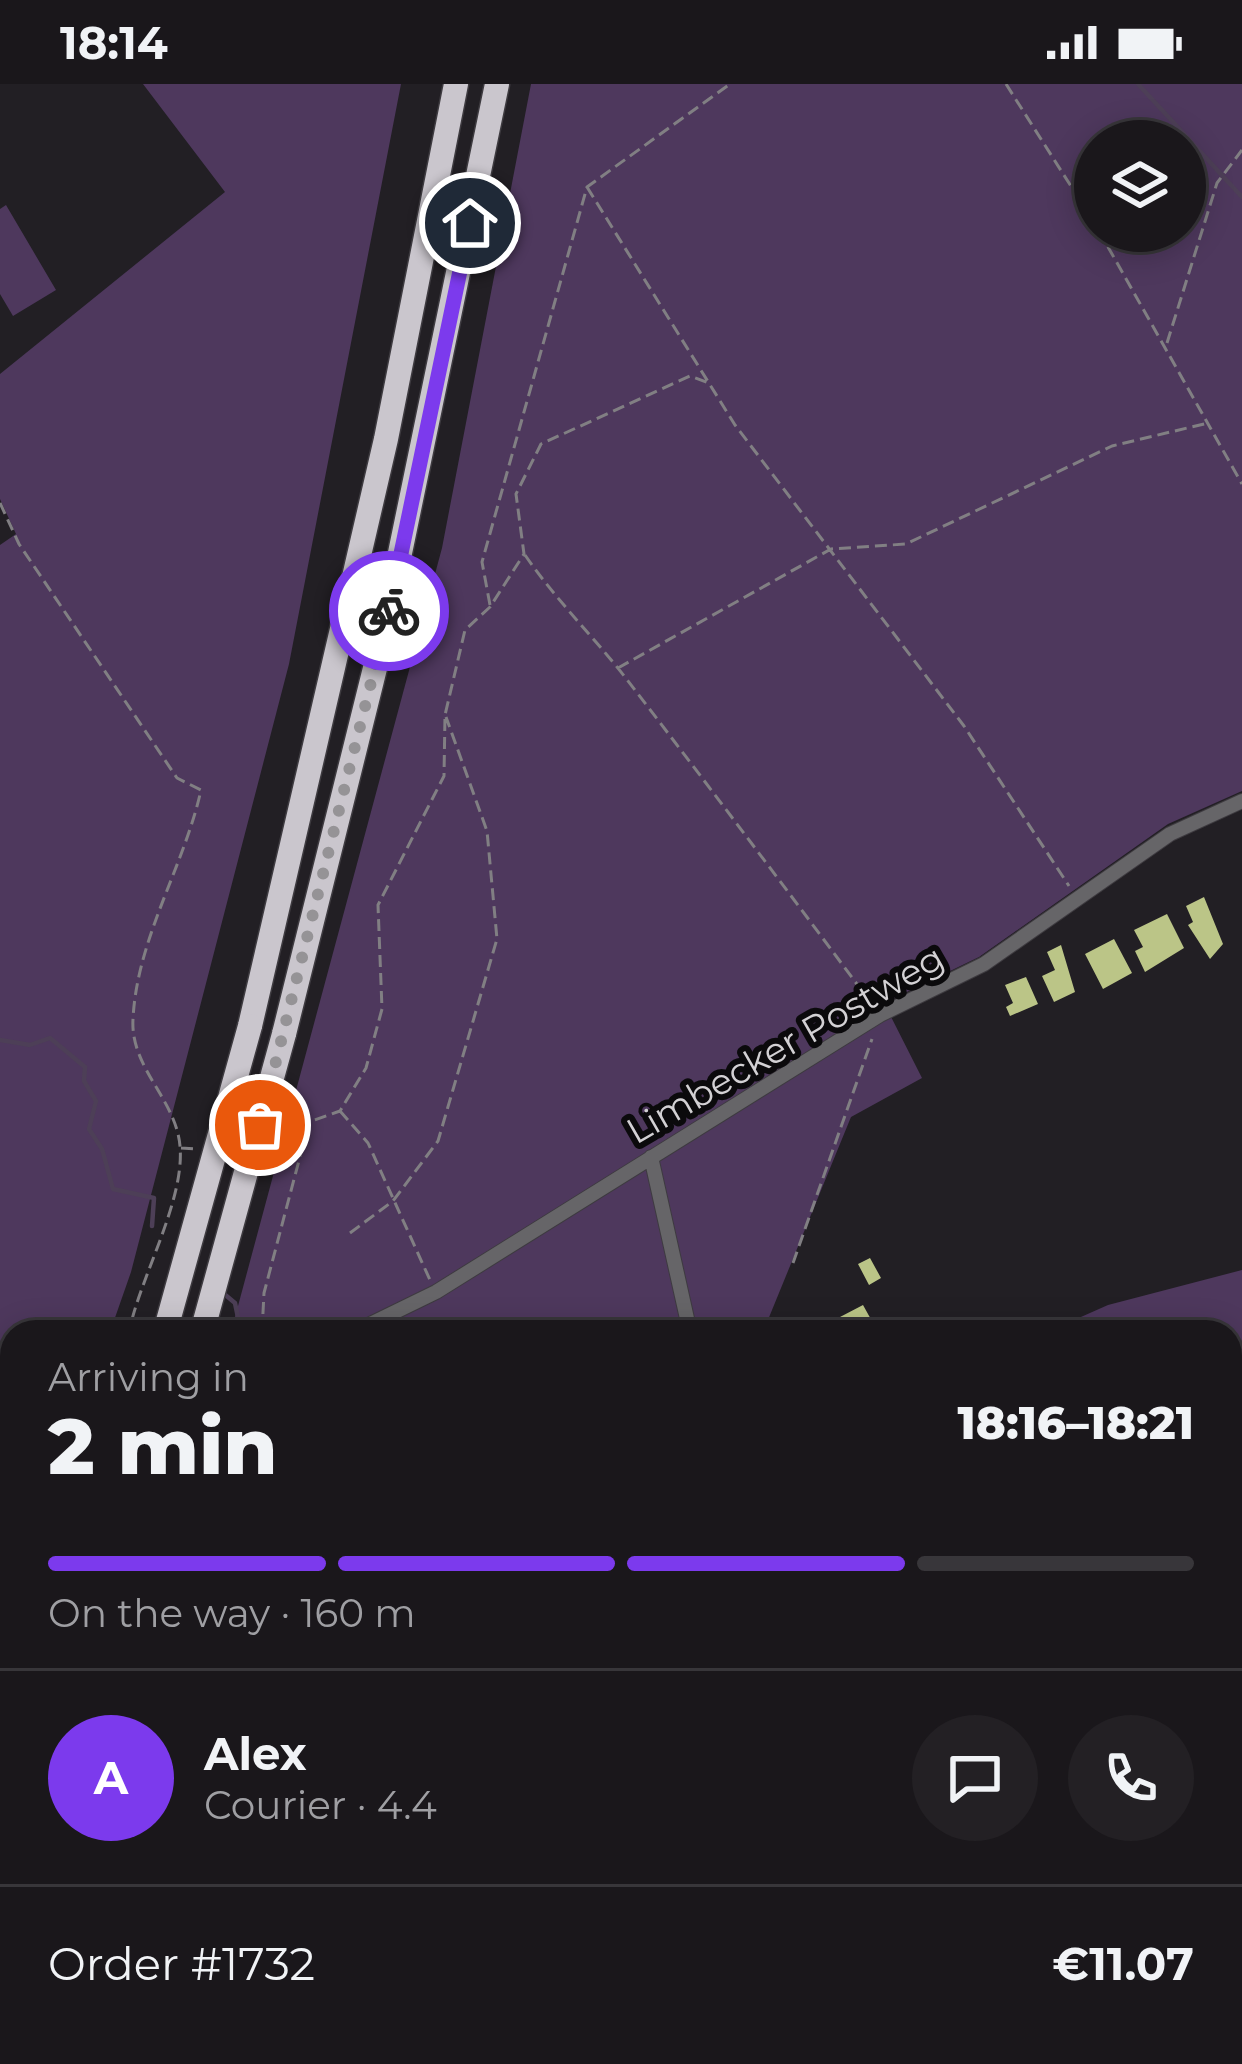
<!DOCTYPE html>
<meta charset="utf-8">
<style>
:root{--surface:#1a171b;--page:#232024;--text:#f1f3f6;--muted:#9f9fa3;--line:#38363a;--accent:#7c3aed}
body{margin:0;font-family:Montserrat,sans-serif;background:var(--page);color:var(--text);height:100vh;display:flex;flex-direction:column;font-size:45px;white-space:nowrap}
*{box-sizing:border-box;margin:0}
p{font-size:39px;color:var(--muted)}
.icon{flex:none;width:66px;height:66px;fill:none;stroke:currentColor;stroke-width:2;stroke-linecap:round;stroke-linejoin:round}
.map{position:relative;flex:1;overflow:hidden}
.details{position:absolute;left:0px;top:1236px;width:1242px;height:744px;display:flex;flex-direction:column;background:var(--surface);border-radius:36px 36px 0 0;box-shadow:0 6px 30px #0003,0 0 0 3px var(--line)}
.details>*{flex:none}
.buttons{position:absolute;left:1074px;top:36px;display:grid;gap:24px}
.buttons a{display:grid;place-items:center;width:132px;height:132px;border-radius:50%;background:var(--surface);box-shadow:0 6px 30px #0003,0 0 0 3px var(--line);font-size:60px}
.pin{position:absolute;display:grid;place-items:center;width:102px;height:102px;color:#fff;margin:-51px;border:6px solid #fff;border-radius:50%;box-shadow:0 3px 12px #0007}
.courier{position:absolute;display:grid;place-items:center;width:120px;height:120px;margin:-60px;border:9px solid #7c3aed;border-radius:50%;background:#fff;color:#222;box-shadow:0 3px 15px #0007}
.headline em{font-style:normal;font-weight:800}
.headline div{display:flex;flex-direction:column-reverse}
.headline{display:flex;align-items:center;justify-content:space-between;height:204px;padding:0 48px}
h1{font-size:78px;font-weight:800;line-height:90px}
.bar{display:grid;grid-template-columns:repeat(4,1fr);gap:18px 12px;align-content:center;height:144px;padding:0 48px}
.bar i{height:15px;border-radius:9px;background:var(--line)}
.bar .current{background:var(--accent)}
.bar p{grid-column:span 4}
.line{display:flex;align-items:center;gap:30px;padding:0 48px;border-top:3px solid var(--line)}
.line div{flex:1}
.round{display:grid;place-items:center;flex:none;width:126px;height:126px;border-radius:63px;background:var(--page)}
.status{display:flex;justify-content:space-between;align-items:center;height:84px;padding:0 60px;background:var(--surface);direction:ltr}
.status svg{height:33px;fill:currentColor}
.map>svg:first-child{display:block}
</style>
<div class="status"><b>18:14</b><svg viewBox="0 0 49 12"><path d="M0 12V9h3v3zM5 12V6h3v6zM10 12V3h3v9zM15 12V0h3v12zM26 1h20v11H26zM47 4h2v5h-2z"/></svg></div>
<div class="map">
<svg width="1242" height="1980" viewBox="0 0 1242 1980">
<rect width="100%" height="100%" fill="#221f24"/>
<path fill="#4e385d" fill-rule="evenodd" d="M143 0H401L289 580 131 1188 110 1248H12V1279L0 1280V461L16 450 0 415V290L225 108Z
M531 0H1242V707L1168 740 979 873 884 919 922 994 851 1033 763 1248H231L442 464ZM1095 57H1185V147H1095Z
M6 121 56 206 13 232 0 210V125Z
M1242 1186V1674L1230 1663V1248H1047L1108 1221Z
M12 1871V1940L0 1971V1902Z
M185 1968H1109L1123 1980H176Z"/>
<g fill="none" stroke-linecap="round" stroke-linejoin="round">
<path stroke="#4d3f57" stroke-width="4.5" d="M1138 0 1242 113
M0 956 30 961 50 954 85 983 84 997 96 1017 89 1045 102 1065 113 1105 154 1114 152 1142
M223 1209 235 1219 241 1248
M248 1968 249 1980"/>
</g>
<path fill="#bbc587" d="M1204 813 1223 860 1210 875 1188 841 1193 838 1186 822Z
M1167 830 1184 864 1145 888 1135 867 1143 863 1134 846Z
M1114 855 1132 889 1103 905 1085 870Z
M1061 861 1075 908 1054 918 1042 892 1055 886 1047 868Z
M1026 893 1038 920 1010 932 1006 923 1013 919 1005 901Z
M870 1174 881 1194 869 1201 858 1180Z
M863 1221 878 1248H848L840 1233Z
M900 1235 907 1248H883L897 1241Z
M1238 1746 1242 1749V1786L1230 1776V1756Z
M1242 1877V1914L1230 1901V1888Z
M1145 1968H1180L1187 1975 1146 1980 1140 1974Z"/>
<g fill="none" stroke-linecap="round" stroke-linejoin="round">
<g stroke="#3e3b40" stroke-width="16">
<path id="minor" d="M651 1073 690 1248
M354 1248 436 1208 880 931 984 880 1170 750 1242 717
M0 1281 12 1280
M1230 1815 1242 1826"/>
</g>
<g stroke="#3e3b40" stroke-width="27">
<path id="motorway" d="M250 942 386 355 456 0
M284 950 382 556 497 0
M0 1707 12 1677
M0 1810 12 1783"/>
</g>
<path stroke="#817f83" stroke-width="3" stroke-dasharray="12 6" stroke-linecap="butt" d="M1006 0 1095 140
M587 103 735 341 964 642 1069 802
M1099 147 1242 400
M1167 259 1217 99 1242 66
M0 419 19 460 177 694 201 706C184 783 137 854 133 935 130 984 176 1015 180 1062 185 1117 140 1193 129 1248
M525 471C556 516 592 551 625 593 708 701 790 810 871 919
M490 521 482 478 587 103 730 0
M618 584 831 465 906 460 1112 362 1208 339
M340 1027 368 1059 430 1196
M281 1048 340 1027 366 984 382 925 378 821 444 692 445 631 465 546 490 523 524 470 516 410 541 360 690 292 709 299
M181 1064 195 1065
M350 1149 393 1117 438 1057 497 855 487 747 446 633
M793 1179 872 955
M262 1248 264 1209 307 1046
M267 1968 272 1980
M359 1968 363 1980
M473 1968 495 1980
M532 1968 533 1980
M759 1968 766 1980
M400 1980 428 1968"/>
<use href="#minor" stroke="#666568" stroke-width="14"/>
<use href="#motorway" stroke="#cac6cd" stroke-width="24"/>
<g stroke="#3e3b40" stroke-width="27" stroke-linecap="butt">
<path id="motorway-bridge" d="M165 1248 250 942
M202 1248 284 950"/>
</g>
<use href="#motorway-bridge" stroke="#cac6cd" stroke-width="24"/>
</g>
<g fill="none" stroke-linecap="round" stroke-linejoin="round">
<path stroke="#959396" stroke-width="12" stroke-dasharray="0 21.6" d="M260 1041 389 527"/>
<path stroke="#7c3aed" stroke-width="15" d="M389 527 470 139"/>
</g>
<g text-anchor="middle" stroke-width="12" stroke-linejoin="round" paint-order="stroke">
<g font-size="36" fill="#d3d1d4" stroke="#0b0a0c">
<text transform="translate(785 960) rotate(-30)" y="13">Limbecker Postweg</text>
</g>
</g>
</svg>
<div class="buttons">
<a><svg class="icon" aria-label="layers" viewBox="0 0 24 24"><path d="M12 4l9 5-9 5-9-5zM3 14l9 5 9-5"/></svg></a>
</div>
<div class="pin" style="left:260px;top:1041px;background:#ea580c"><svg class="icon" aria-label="bag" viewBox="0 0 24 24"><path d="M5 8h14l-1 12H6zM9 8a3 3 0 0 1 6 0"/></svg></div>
<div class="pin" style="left:470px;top:139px;background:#1f2937"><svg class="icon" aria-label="home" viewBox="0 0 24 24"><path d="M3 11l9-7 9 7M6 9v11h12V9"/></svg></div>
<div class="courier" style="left:389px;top:527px"><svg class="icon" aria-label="bike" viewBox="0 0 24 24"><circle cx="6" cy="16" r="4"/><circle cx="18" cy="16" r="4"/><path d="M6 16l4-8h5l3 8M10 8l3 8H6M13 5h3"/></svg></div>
<section class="details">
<div class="headline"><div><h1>2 min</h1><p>Arriving in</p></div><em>18:16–18:21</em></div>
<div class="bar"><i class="current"></i><i class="current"></i><i class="current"></i><i></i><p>On the way · 160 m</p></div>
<div class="line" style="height:216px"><b class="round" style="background:var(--accent);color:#fff">A</b><div><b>Alex</b><p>Courier · 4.4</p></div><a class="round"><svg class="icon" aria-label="chat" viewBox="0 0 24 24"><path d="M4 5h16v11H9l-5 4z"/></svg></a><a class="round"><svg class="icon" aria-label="phone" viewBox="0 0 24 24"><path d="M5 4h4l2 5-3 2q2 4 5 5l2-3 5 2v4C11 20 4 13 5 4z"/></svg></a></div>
<div class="line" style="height:156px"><div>Order #1732</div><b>€11.07</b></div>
</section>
</div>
